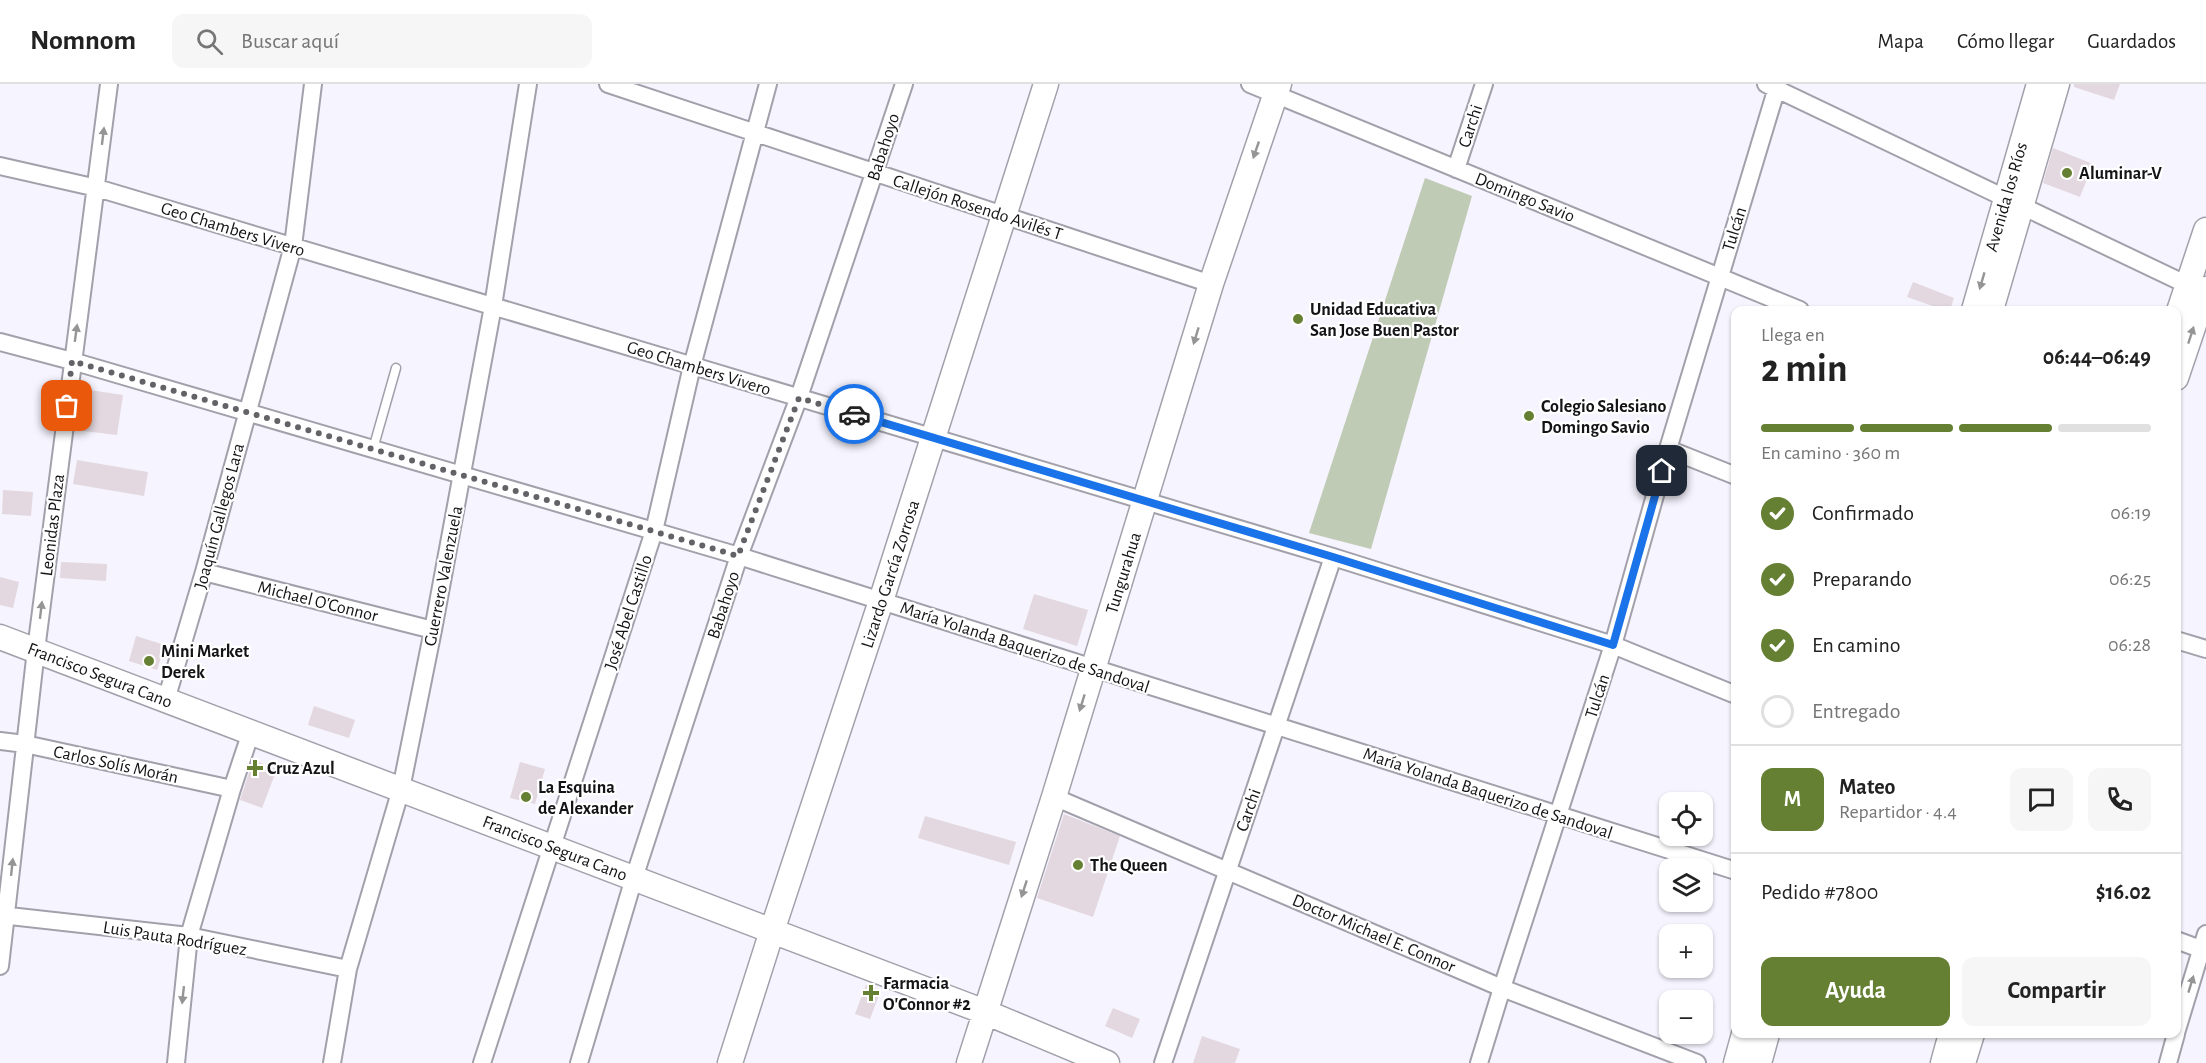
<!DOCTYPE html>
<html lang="es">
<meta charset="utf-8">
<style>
:root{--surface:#fff;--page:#f6f6f6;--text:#222;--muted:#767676;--line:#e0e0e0;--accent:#657f33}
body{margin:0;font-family:"Alegreya Sans",sans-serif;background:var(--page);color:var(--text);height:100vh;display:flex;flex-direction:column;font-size:22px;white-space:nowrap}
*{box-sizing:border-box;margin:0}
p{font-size:20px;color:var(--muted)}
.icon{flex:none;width:33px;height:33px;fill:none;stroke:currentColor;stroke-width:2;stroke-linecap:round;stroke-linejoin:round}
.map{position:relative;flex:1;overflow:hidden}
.side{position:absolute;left:1731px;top:222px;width:450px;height:732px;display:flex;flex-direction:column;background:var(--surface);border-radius:12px;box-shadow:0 2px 4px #0004}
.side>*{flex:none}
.fabs{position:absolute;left:1659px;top:708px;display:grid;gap:12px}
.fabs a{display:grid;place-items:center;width:54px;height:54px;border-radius:12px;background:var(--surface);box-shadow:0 2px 4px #0004;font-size:30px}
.pin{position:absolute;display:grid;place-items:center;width:51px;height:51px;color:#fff;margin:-26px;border-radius:12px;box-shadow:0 3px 9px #0006}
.courier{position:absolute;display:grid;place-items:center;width:60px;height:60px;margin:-30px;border:4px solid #1a73e8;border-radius:50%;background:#fff;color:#222;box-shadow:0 2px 8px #0007}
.head em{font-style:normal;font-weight:700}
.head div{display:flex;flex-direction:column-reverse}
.head{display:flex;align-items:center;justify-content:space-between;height:102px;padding:0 30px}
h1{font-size:39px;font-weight:700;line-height:45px}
.bar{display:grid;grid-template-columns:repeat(4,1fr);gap:9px 6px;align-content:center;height:72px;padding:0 30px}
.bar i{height:8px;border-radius:4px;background:var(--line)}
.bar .current{background:var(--accent)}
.bar p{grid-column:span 4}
.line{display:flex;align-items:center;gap:15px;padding:0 30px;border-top:2px solid var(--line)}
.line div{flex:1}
.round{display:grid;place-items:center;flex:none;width:63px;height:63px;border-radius:12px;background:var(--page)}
ol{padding:0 30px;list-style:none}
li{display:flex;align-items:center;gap:18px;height:66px}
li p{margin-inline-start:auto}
li .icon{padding:6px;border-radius:50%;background:var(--accent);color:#fff;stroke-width:4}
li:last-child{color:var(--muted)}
li i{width:33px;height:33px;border:3px solid var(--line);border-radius:50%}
.cta{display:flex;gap:12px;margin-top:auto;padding:12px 30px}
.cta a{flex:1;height:69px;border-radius:12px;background:var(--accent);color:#fff;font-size:24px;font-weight:700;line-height:69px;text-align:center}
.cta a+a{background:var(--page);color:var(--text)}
header{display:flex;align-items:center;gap:36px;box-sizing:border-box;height:84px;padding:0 30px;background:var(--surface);border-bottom:2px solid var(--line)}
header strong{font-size:28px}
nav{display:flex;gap:33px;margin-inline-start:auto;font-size:21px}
.search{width:420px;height:54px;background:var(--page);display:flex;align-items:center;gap:15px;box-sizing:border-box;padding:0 21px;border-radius:12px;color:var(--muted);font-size:22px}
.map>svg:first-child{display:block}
</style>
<header>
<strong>Nomnom</strong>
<div class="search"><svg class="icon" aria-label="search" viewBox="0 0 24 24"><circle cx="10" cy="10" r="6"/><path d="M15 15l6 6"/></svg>Buscar aquí</div>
<nav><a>Mapa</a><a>Cómo llegar</a><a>Guardados</a></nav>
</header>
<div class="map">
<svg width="2206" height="979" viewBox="0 0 2206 979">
<rect width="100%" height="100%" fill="#f6f4fe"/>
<path fill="#c0cbb5" d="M1425 94 1472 112 1371 465 1309 449Z"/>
<path fill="#e3d8df" d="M2074 0H2120L2114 16 2074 3Z
M2053 64 2093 80 2080 113 2043 99Z
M1913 198 1954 214 1950 226H1944L1907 213Z
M90 306 123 311 117 351 83 347Z
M77 376 148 388 144 412 73 400Z
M3 406 33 408 31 432 2 430Z
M61 478 107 480 106 497 60 494Z
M0 493 19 498 13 524 0 521Z
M1034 510 1088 526 1077 562 1023 545Z
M136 552 165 561 157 586 129 577Z
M314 622 355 636 349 654 308 641Z
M253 676 277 685 262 724 240 716Z
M520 678 545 685 535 720 510 714Z
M1064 730 1120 752 1093 833 1037 814Z
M925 732 1016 758 1009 781 918 754Z
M866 901 881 906 870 935 855 930Z
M1113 924 1140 935 1132 954 1105 942Z
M1202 952 1240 965 1235 979H1193Z"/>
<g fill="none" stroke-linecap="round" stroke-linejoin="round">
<g stroke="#a2a0aa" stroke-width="11">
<path id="lane" d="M373 365 396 284"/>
</g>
<g stroke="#a2a0aa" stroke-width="20">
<path id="street" d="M608 0 1211 200
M1250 0 1800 226
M1766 0 2196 205
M0 82 97 104 1333 473 1613 561 1736 611
M1456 85 1484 0
M0 258 72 277 739 472 1736 787
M1668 365 1736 392
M204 488 433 546
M2176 556 2206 565
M166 616 204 488 293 162 313 0
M0 657 25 660 232 705
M1054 713 1502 904 1697 979
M0 831 189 852 348 885
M2176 856 2206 867
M0 882 36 566 109 0
M2176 949 2206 850
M176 979 189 852 232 705 251 648
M332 979 348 885 401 705 433 546 493 222 528 0
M482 979 654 447 692 282 768 0
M579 979 634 794 739 472 799 313 904 0
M1163 979 1333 473
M1479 979 1502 904 1613 561 1668 365 1778 0
M2168 979 2176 950"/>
</g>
<g stroke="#a2a0aa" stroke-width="27">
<path id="secondary" d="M1974 226 2039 0
M1991 226 2057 0
M2176 236 2206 146
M2176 294 2206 205
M0 553 985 928 1107 979
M730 979 772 847 881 517 1046 0
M969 979 1054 713 1211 200 1279 0
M1736 979 1744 950
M1759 979 1767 950
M1943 979 1951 950
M1963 979 1972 950"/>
</g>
<use href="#lane" stroke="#fff" stroke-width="8"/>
<use href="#street" stroke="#fff" stroke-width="16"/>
<use href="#secondary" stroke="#fff" stroke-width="24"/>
</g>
<defs><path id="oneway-solid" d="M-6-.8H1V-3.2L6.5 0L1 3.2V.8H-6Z" transform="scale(1.5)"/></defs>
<g fill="#959596">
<use href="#oneway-solid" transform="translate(103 52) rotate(-83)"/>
<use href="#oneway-solid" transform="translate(1256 66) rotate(109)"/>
<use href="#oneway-solid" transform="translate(1982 197) rotate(106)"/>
<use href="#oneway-solid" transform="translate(76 249) rotate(-82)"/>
<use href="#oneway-solid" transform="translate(2191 251) rotate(-72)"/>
<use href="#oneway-solid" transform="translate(1196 252) rotate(107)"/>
<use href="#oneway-solid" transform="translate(41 526) rotate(-83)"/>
<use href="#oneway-solid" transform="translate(1082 619) rotate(107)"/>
<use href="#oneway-solid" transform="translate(12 783) rotate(-84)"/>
<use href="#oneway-solid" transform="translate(1024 805) rotate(108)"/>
<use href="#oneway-solid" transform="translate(2191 900) rotate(-73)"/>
<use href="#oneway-solid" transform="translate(183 911) rotate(96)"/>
</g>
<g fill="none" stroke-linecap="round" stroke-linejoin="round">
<path stroke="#636267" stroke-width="6" stroke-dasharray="0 10.8" d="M67 322 72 277 738 472 799 314 854 330"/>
<path stroke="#1a73e8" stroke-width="8" d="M854 330 1333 473 1613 561 1662 387"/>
</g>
<g fill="#657f33" stroke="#fff" stroke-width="2">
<circle cx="2067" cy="89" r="6"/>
<circle cx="1298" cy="235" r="6"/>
<circle cx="1529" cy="332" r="6"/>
<circle cx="149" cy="577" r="6"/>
<path d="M252 675h6v6h6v6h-6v6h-6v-6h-6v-6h6z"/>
<circle cx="526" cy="713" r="6"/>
<circle cx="1078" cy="781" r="6"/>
<path d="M868 900h6v6h6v6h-6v6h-6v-6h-6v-6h6z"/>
</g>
<g text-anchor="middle" stroke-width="4.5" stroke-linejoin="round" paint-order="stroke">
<g font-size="18" fill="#141316" stroke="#fff">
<text transform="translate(1470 42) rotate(-72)" y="6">Carchi</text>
<text transform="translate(883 63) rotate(-72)" y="6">Babahoyo</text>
<text transform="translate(1525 113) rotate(22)" y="6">Domingo Savio</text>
<text transform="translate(2006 113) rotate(-74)" y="6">Avenida los Ríos</text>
<text transform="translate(978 123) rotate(18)" y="6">Callejón Rosendo Avilés T</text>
<text transform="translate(233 145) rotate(17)" y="6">Geo Chambers Vivero</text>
<text transform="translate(1734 145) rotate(-73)" y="6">Tulcán</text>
<text transform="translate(699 284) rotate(17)" y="6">Geo Chambers Vivero</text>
<text transform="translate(219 432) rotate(-75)" y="6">Joaquín Gallegos Lara</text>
<text transform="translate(52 441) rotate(-83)" y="6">Leonidas Plaza</text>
<text transform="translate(1123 489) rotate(-73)" y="6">Tungurahua</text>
<text transform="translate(890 490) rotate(-72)" y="6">Lizardo García Zorrosa</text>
<text transform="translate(443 492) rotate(-79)" y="6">Guerrero Valenzuela</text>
<text transform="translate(318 517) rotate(14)" y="6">Michael O'Connor</text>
<text transform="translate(723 521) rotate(-72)" y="6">Babahoyo</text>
<text transform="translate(628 528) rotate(-72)" y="6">José Abel Castillo</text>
<text transform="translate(1025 563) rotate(18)" y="6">María Yolanda Baquerizo de Sandoval</text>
<text transform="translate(100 591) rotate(21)" y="6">Francisco Segura Cano</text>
<text transform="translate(1597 612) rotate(-72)" y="6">Tulcán</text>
<text transform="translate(116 680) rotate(12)" y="6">Carlos Solís Morán</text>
<text transform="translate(1488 709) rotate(18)" y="6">María Yolanda Baquerizo de Sandoval</text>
<text transform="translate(1248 726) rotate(-71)" y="6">Carchi</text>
<text transform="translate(555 764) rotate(21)" y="6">Francisco Segura Cano</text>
<text transform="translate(1374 849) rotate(23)" y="6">Doctor Michael E. Connor</text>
<text transform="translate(175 854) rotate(9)" y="6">Luis Pauta Rodríguez</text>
</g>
<g font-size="18" font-weight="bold" fill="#141316" stroke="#fff" text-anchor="start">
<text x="2079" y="95">Aluminar-V</text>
<text x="1310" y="231">Unidad Educativa<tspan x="1310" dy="21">San Jose Buen Pastor</tspan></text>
<text x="1541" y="328">Colegio Salesiano<tspan x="1541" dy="21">Domingo Savio</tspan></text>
<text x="161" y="573">Mini Market<tspan x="161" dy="21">Derek</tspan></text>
<text x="267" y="690">Cruz Azul</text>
<text x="538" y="709">La Esquina<tspan x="538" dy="21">de Alexander</tspan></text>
<text x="1090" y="787">The Queen</text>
<text x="883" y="905">Farmacia<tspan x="883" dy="21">O'Connor #2</tspan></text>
</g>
</g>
</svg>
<div class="fabs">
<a><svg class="icon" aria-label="locate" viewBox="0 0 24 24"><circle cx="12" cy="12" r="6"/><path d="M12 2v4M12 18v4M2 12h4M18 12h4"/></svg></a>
<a><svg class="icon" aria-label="layers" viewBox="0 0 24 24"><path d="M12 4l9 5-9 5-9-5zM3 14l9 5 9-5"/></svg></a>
<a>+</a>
<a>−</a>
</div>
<div class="pin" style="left:67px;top:322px;background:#ea580c"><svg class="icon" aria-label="bag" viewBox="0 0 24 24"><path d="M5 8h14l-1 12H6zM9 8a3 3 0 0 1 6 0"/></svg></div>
<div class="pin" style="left:1662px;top:387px;background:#1f2937"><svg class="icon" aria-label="home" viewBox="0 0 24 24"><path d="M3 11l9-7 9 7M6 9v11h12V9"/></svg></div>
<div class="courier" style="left:854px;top:330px"><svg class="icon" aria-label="car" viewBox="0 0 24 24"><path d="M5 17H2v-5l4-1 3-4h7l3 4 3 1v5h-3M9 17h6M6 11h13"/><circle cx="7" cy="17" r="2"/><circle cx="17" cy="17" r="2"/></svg></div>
<section class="side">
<div class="head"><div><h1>2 min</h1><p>Llega en</p></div><em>06:44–06:49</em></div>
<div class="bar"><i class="current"></i><i class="current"></i><i class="current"></i><i></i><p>En camino · 360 m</p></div>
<ol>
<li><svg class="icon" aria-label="check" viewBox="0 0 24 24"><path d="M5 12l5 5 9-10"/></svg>Confirmado<p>06:19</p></li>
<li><svg class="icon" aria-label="check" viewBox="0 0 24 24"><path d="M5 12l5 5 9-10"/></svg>Preparando<p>06:25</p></li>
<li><svg class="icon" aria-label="check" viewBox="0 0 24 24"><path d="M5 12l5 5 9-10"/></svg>En camino<p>06:28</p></li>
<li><i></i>Entregado</li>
</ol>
<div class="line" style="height:108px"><b class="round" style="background:var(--accent);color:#fff">M</b><div><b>Mateo</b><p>Repartidor · 4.4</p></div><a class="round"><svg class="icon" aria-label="chat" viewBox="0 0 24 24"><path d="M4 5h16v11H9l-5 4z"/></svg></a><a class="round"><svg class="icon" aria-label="phone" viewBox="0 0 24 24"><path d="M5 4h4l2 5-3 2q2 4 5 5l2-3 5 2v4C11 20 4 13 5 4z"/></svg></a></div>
<div class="line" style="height:78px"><div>Pedido #7800</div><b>$16.02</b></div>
<div class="cta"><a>Ayuda</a><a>Compartir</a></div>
</section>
</div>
